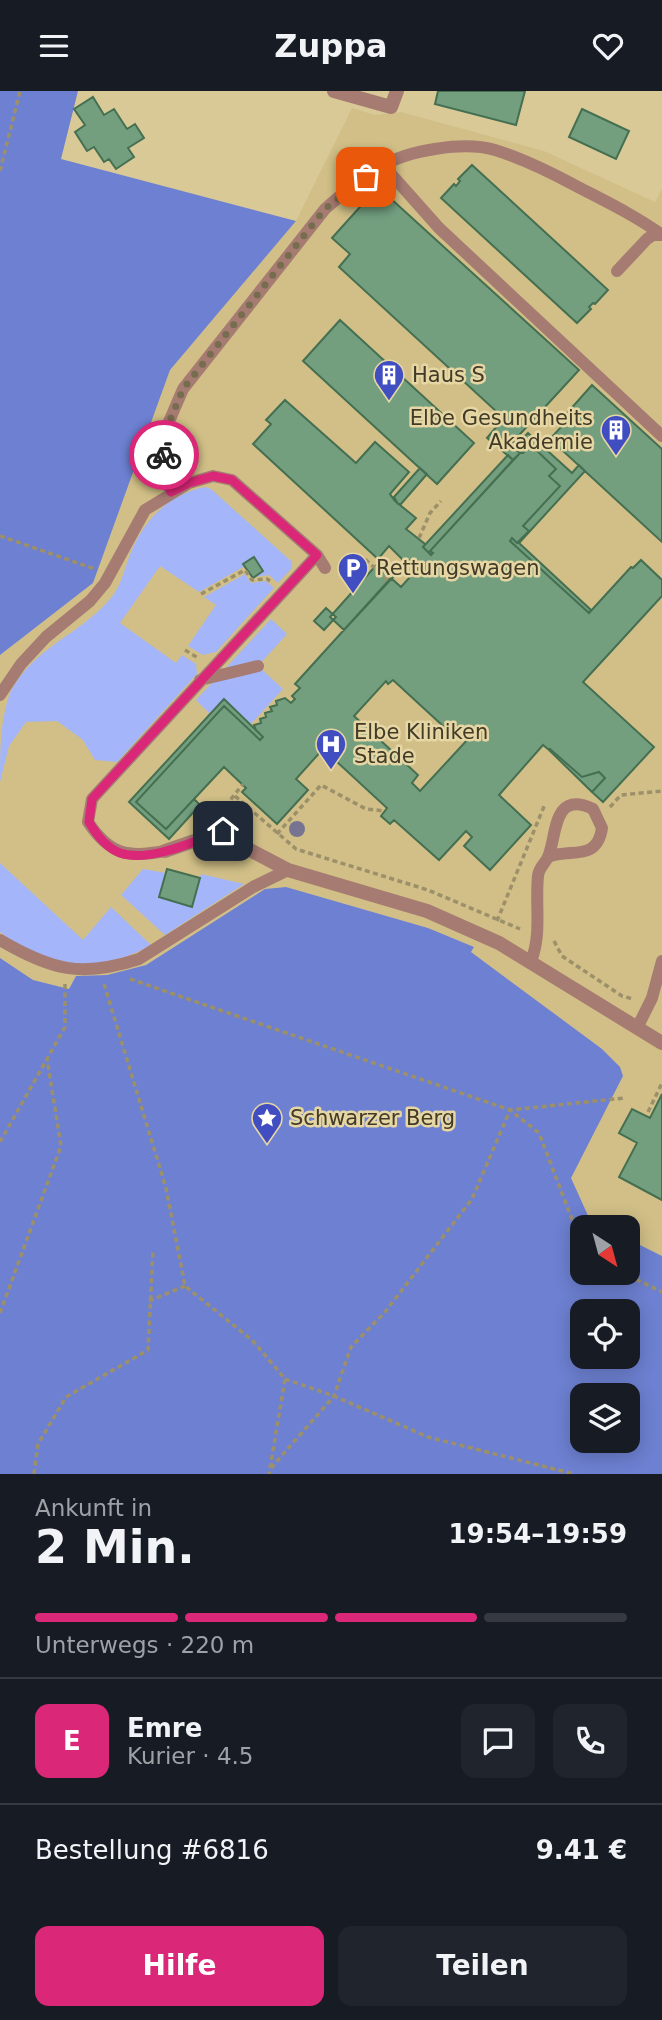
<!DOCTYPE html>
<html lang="de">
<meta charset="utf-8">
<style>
:root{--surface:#171b24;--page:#20242c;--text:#f1f3f6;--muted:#9ea1a6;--line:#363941;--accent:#db2777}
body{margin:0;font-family:"DejaVu Sans",sans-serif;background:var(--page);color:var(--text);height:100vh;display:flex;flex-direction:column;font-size:26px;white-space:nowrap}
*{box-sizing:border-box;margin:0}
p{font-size:23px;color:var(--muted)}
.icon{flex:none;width:38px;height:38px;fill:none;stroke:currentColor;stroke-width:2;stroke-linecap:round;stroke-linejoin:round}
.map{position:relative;height:1383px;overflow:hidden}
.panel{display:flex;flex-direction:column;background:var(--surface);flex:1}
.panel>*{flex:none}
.needle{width:46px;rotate:144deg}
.fabs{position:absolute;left:570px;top:1124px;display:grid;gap:14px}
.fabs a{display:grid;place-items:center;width:70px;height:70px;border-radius:14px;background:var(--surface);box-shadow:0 4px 18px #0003;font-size:35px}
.pin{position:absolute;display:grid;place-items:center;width:60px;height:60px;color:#fff;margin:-30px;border-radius:14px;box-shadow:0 4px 10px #0006}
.courier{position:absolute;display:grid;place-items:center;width:70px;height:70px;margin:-35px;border:5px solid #db2777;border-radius:50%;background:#fff;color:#222;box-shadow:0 2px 9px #0007}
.summary em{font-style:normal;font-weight:600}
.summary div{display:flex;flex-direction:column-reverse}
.summary{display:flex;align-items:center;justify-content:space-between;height:119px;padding:0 35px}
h1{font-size:46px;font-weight:600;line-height:52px}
.bar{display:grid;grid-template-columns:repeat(4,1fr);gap:10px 7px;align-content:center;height:84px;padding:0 35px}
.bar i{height:9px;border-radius:5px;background:var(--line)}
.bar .current{background:var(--accent)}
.bar p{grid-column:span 4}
.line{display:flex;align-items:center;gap:18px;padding:0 35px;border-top:2px solid var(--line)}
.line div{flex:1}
.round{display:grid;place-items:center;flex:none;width:74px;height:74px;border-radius:14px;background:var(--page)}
.action{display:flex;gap:14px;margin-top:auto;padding:14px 35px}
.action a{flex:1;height:80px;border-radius:14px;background:var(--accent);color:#fff;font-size:28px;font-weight:600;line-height:80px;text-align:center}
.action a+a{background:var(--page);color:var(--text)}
header{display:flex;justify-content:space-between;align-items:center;height:91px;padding:0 35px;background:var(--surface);font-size:32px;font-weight:600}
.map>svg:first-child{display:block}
</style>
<header><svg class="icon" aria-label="menu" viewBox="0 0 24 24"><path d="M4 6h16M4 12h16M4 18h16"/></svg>Zuppa<svg class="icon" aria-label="heart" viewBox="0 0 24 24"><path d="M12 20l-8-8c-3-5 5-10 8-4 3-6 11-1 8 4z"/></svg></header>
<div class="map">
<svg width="662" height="1383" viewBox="0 0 662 1383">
<rect width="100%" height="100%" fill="#d9c997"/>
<path fill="#d1bf87" d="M352 17 375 24 401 21 544 60 655 111 662 98V1165L628 1148V1136H604L590 1129 570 1087 623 985 471 861 474 856 428 837 286 796 265 798 146 874 107 884 76 885 69 898 33 889 0 867V564L93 492 170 279 296 130Z"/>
<path fill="#a4b6f9" d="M205 396 211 398 292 471V477L278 492 269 484 255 486 263 480 253 466 244 473 245 475 199 501 160 475 120 532 176 572 182 564 196 573 197 583 117 671 95 669 83 649 57 630 26 631 9 655 0 691C0 661 0 630 10 602 33 556 80 544 110 508 120 497 123 483 128 469 141 432 166 404 205 396Z
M245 483 251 492 266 490 274 497 216 561 203 564 188 555 216 514 204 506Z
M271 528 287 543 258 575 283 598 251 633 224 609 210 623 196 609Z
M0 772 83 849 111 816 151 854C100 883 46 878 0 841Z
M143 778 166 782 159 806 191 815 201 783 244 793 165 844 121 804Z"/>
<path fill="#6d80d1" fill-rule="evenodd" d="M0 0H78L61 68 296 130 170 279 93 492 0 564Z
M286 796 428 837 474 856 471 861 602 958 620 976 623 985 571 1087 590 1129 604 1136H583V1181H628V1148L662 1165V1383H0V867L33 889 69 898 76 885 107 884 146 874 265 798ZM583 1220H628V1265H583ZM583 1304H628V1349H583Z"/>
<path fill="#739f7f" stroke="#456f51" stroke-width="2" fill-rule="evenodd" d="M438 0H525L516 34 435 13Z
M93 6 104 24 114 18 127 38 135 33 144 47 128 57 134 66 116 78 109 68 104 71 94 56 87 60 75 41 85 34 74 18Z
M582 18 629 40 616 68 569 46Z
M472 74 608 199 595 213 593 212 589 216 591 218 577 232 441 107 454 93 456 95 460 90 458 88Z
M378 96 579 279 510 354 520 362 513 369 487 347 498 334 491 328 497 321 339 176 350 163 332 147Z
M340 229 474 352 437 393 303 270Z
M592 294 662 358V451L550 348 563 334 559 331Z
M285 309 356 372 375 351 409 381 390 403 395 410 416 427 406 438 425 453 423 456 431 464 433 462 430 460 520 362H523L529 356 532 359 534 357 556 378 549 385 560 395 523 435 529 440 517 452 512 447 510 450 589 522 631 476 633 477 641 469 662 489V505L583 591 654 656 603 711 592 701 605 687 599 681 582 686 550 658 549 659 543 654 499 704 531 734 490 779 464 755 472 746 466 740 439 769 394 729 390 733 381 725 387 717 323 658 296 688 308 699 277 733 242 701 246 697 224 676 166 738 136 711 224 615 260 649 263 646 256 639 254 634 261 632 260 628 266 626 265 622 272 620 270 616 277 614 276 610 285 607 291 612 295 608 292 605 300 597 295 593 391 487 401 496 419 476 411 468 407 473 389 455 378 468 253 353 271 333 266 329ZM393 589 454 645 460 639 469 647 420 700 412 692 418 684 354 625 386 590 388 593Z
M528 342 572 382 579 374 585 380 519 452 591 519 589 522 510 450 512 447 517 452 529 440 523 435 560 395 549 385 556 378 534 357 532 359 529 356 523 362H520L514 357Z
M508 364 513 369 430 460 433 462 431 464 423 456Z
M420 377 427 383 401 413H398L394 406Z
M254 466 263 480 253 487 243 473Z
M379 471 394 485 344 539 330 526Z
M326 517 336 526 324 539 314 530Z
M224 608 263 646 260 649 224 615 136 711 166 738 194 708 200 714 169 748 129 711Z
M548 658H550L582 686 599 681 605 687 592 701Z
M167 778 200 787 192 816 159 806Z
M662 1003V1109L619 1086 637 1052 619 1042 632 1018 650 1027Z"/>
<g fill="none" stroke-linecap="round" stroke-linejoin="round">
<path stroke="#9c906a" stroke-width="3.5" stroke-dasharray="5 3.5" stroke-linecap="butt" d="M0 80 20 0
M0 445 95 478
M419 447 430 422 441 410
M340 474 366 469 389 490
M201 503 245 479 252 489 267 488 270 490
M185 559 198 567
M235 705 296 758 428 799 520 838
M610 716 621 704 662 700
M224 723V717L243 693
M277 743 321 694 366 718 385 720
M497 830 545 713
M554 850 562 865 622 905 633 908
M130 888 510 1019 539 1042 583 1157
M104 893 166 1097 185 1195 253 1250 285 1288 269 1383
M648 1021 662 992
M0 1051 65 936V891
M621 1181 662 1201
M149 1210 185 1195
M0 1222 61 1055 47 968
M285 1288 334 1305 428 1346 574 1383
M271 1377 334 1305 351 1256 385 1221 472 1108 510 1019 624 1007
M34 1383 38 1353 66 1306 148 1259 153 1159"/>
<path stroke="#a67b72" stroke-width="12" d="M383 74 439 137 662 345
M617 180 647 148 653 144H662
M171 401 166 389 164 365 168 333 183 298 325 118C342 103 360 88 380 76 408 59 464 50 495 59 524 68 552 82 578 96 607 111 636 125 662 144
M200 589 258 575
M0 604 21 573 46 546 90 510 105 492 145 419 189 392 213 385 232 389 317 464 325 477
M165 760C128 767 110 764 88 731L92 708 317 464
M0 849C51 879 81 887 139 868L253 796 288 779
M531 870C542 843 535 814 538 785 539 776 545 773 548 766 557 746 552 698 593 718L602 737C597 771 571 757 548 766
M637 937 652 907 662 870"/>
<path stroke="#a67b72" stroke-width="14" d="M334 0 391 16 397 0
M165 760 223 740 248 758 288 779 427 820 499 852 662 952"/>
</g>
<circle fill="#777492" cx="297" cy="738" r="8"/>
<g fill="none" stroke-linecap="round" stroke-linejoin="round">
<path stroke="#766d4e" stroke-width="7" stroke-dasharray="0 12.6" d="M164 364 168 334 183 298 325 118 366 86"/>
<path stroke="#db2777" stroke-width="9" d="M164 364 166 389 171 401 189 392 213 385 232 389 317 464 92 708 89 731C96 743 107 757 120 762 149 772 195 750 223 740"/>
</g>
<defs>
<g id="building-pin" transform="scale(1.575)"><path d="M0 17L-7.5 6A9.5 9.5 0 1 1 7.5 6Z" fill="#404ec2" stroke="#e6d6a4"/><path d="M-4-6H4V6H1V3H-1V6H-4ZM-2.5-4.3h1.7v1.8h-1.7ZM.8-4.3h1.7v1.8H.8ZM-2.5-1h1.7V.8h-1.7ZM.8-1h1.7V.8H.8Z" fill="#fff"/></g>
<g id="parking-pin" transform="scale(1.575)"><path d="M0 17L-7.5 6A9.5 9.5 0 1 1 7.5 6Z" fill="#404ec2" stroke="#e6d6a4"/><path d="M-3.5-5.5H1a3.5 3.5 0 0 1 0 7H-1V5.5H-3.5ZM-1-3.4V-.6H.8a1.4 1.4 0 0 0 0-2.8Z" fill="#fff"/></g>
<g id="hospital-pin" transform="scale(1.575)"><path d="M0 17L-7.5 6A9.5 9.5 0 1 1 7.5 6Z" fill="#404ec2" stroke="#e6d6a4"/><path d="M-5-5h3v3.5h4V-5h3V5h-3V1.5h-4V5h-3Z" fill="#fff"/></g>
<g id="sight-pin" transform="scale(1.575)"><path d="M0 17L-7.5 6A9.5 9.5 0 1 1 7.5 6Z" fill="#404ec2" stroke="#e6d6a4"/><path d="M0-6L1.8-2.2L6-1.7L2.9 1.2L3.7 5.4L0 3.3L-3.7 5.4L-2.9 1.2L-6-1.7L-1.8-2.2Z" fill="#fff"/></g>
</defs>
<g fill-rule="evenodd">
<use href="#building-pin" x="389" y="284"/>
<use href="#building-pin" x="616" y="339"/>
<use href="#parking-pin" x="353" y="477"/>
<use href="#hospital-pin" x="331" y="653"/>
<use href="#sight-pin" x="267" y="1027"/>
</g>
<g text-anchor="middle" stroke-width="5" stroke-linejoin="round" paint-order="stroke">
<g font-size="21" fill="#413b27" stroke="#e6d6a4" text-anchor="start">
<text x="412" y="291">Haus S</text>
<text x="593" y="334" text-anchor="end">Elbe Gesundheits<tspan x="593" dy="24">Akademie</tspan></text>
<text x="376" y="484">Rettungswagen</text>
<text x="354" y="648">Elbe Kliniken<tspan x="354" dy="24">Stade</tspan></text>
<text x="290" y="1034">Schwarzer Berg</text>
</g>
</g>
</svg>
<div class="fabs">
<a><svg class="needle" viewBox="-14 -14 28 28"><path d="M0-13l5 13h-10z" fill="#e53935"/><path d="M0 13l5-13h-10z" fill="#9ea1a6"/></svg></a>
<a><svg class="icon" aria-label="locate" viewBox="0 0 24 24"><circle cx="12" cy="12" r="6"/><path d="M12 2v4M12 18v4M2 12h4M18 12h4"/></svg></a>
<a><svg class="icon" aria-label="layers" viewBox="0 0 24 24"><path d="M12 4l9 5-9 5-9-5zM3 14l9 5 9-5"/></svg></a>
</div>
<div class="pin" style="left:366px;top:86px;background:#ea580c"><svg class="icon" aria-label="bag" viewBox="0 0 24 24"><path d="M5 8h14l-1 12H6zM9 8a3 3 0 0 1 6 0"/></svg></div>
<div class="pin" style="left:223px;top:740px;background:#1f2937"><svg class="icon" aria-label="home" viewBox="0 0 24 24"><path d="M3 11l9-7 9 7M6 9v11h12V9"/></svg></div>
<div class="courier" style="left:164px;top:364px"><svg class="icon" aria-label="bike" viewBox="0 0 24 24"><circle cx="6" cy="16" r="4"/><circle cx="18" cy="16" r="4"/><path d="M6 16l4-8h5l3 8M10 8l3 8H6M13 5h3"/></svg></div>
</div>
<section class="panel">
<div class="summary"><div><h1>2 Min.</h1><p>Ankunft in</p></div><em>19:54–19:59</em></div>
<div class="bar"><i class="current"></i><i class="current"></i><i class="current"></i><i></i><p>Unterwegs · 220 m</p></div>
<div class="line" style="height:126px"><b class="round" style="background:var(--accent);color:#fff">E</b><div><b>Emre</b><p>Kurier · 4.5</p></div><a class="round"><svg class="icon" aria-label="chat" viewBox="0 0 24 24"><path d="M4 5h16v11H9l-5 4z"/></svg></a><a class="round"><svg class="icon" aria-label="phone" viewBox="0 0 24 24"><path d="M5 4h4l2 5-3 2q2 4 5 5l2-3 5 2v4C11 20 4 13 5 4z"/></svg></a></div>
<div class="line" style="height:91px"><div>Bestellung #6816</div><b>9.41 €</b></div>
<div class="action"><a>Hilfe</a><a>Teilen</a></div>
</section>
